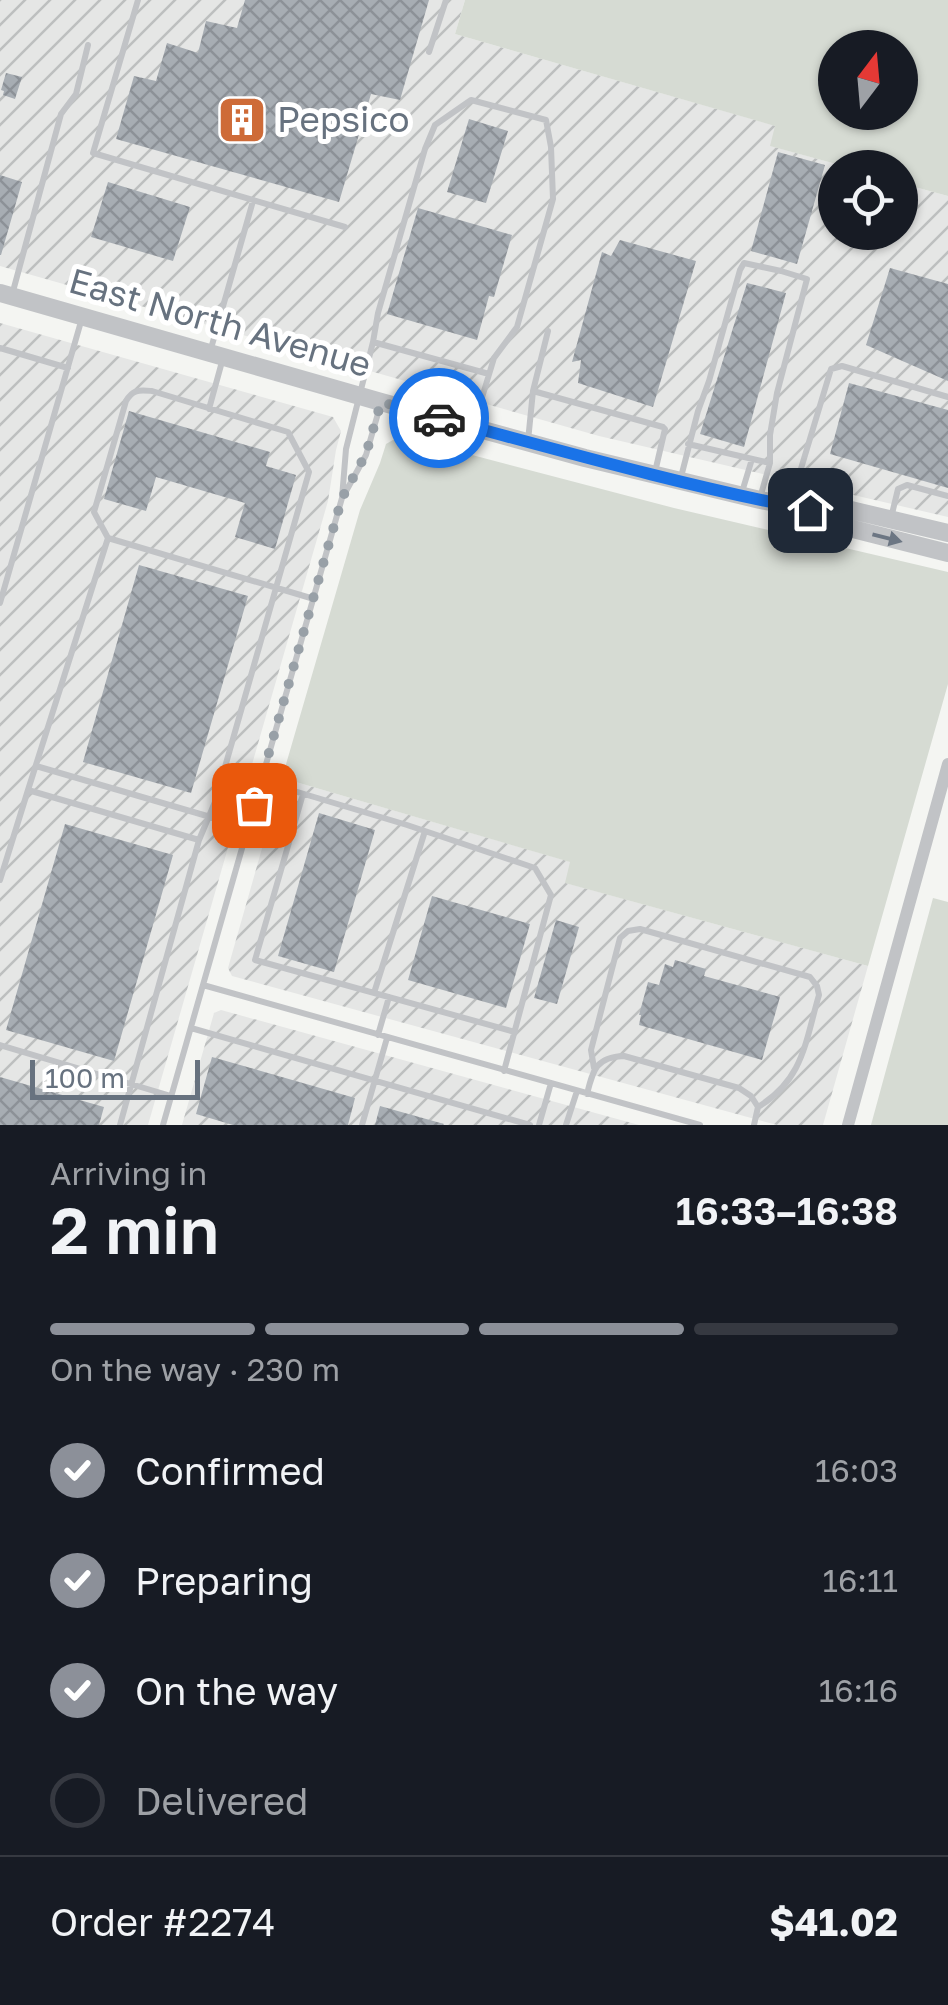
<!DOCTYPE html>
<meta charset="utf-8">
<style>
:root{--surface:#171b24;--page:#242831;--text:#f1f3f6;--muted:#9ea1a6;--line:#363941;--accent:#8c9099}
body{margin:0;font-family:"Golos Text",sans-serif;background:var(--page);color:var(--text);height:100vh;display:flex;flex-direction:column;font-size:38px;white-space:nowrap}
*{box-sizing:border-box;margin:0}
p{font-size:32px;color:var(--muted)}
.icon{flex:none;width:55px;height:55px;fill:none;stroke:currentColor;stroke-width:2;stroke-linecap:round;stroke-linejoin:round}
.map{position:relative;height:1125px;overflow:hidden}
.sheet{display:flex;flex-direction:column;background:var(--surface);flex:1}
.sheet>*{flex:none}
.needle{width:65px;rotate:16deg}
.controls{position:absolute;left:818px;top:30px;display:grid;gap:20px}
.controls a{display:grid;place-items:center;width:100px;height:100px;border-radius:50%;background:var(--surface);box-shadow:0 2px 8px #0004;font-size:50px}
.scale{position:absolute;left:30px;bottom:25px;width:170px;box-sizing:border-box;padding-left:10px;border:5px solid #67727f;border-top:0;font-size:28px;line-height:35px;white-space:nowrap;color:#67727f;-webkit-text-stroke:8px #fff;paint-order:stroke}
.pin{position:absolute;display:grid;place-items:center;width:85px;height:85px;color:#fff;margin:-42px;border-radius:20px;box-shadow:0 5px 15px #0006}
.courier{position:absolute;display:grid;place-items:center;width:100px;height:100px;margin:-50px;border:8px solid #1a73e8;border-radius:50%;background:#fff;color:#222;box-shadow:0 2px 12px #0007}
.head em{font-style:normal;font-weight:600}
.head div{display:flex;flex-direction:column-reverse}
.head{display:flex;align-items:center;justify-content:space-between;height:170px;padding:0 50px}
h1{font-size:65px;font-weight:600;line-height:75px}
.bar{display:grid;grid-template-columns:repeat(4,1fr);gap:15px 10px;align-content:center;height:120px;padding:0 50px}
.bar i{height:12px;border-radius:8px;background:var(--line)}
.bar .on{background:var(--accent)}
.bar p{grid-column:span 4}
.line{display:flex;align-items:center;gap:25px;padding:0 50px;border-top:2px solid var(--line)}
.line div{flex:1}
ol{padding:0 50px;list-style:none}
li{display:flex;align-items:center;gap:30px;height:110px}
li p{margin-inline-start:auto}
li .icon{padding:10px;border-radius:50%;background:var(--accent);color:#fff;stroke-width:4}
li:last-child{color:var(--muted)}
li i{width:55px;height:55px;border:5px solid var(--line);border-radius:50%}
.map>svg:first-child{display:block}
</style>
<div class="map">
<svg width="948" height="1125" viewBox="0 0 948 1125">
<defs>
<pattern id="industrial-furrows" width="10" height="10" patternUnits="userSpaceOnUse" patternTransform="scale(2.5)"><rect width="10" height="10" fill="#e5e6e5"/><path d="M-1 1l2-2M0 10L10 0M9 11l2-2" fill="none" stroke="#bdbfbf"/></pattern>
<pattern id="building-cross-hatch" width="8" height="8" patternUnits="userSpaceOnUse" patternTransform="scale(2.5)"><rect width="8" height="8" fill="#a7adb3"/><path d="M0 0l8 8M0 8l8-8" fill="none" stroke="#8c9197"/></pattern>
</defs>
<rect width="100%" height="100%" fill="#f4f5f2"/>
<path fill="url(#industrial-furrows)" d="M0 0H465L455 34 776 126 771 146 847 167 835 168V232H900V183L948 196V517L599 436 0 266Z
M0 323 333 417 341 431 336 450 328 501 148 1125H0Z
M282 778 571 862 566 883 868 966 823 1125H777L232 976 228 968Z
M221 1010 639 1125H182L214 1013Z"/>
<path fill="#d6dbd3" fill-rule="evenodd" d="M465 0H948V196L900 183V168L847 167 770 146 775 126 455 34ZM835 48H900V112H835Z
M400 436 674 508 948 572V684L868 966 565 883 570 862 282 778 360 510 380 463 386 444Z
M933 898 948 902V1125H871Z"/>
<path fill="url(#building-cross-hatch)" d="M245 0H429L400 100 371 94 339 202 116 139 134 76 156 81 167 43 198 53 206 21 237 28Z
M6 73 22 77 15 99 3 95 4 91 1 90Z
M469 119 508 131 486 203 447 192Z
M778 152 825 165 797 264 751 251Z
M0 175 22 182 1 255H0Z
M108 182 190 207 173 261 91 237Z
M418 208 512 235 494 297 489 296 477 340 387 314Z
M620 240 696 261 653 407 578 383 581 360 572 362 602 252 611 256Z
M890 268 948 284V381L866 345Z
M747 283 786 293 744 447 700 434Z
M849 383 948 410V488L830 454Z
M129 411 270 452 266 466 296 475 275 549 235 537 245 503 156 477 146 511 104 499Z
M139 565 248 596 191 793 83 762Z
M319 813 375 830 334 972 278 956Z
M65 824 173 855 114 1061 6 1030Z
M432 896 530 924 506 1008 408 980Z
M556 920 579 927 557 1004 534 998Z
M675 960 706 969 704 976 780 997 762 1060 639 1025 641 1015H639L648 982 659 985 665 964 673 967Z
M212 1057 355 1098 348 1125H233L196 1114Z
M0 1077 104 1107 99 1125H0Z
M380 1106 444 1124 443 1125H375Z"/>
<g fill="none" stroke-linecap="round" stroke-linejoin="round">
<path stroke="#c1c3c6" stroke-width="6" d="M138 0 93 153 345 227
M429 52 446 0
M12 295 61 114 76 94 88 45
M373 342 489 374
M0 348 68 368
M210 352 253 201
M533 391 548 331
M209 409 223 358
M528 441 533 391 663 427 665 429 655 472
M688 444 770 463
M681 477 698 411 709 381 740 270 744 263 781 271 807 279 777 393 770 435V463L760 498
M742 492 752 459
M345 493 366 455 381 403
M790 505 831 369 842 366 948 397
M891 518 898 489 907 485 948 496
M108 538 94 512 126 401C133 389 139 390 152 391L288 432 309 472 215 802 199 840
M0 603 82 318
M36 766 248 828
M261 781 407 825 535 868 551 895 504 1071
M28 790 108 538 314 599
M303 794 255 960 515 1032
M0 880 28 790 199 840 120 1125
M203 985 700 1125
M374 993 425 831
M191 1028 530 1125
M378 1035 389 997
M0 1045 171 1096
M594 1068 591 1050 620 938 628 931 640 929 810 977 817 986 819 995C805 1042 804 1079 758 1107
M587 1094C593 1070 596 1057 624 1056L739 1088 751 1096 758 1107 754 1125
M163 1125 342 498 346 449 373 342 378 313 425 149 435 125 471 100 546 120 551 147 553 199 517 327 494 358 474 424
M362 1125 387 1038
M539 1125 551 1083
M566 1125 577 1091"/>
<path stroke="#c1c3c6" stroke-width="12" d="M848 1125 948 764"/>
<path stroke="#c1c3c6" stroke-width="18" d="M0 293 381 402 585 458 760 500 831 513 851 510 948 533
M831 513 845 527 948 553"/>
</g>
<defs><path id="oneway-solid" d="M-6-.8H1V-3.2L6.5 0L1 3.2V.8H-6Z" transform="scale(2.5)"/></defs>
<use fill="#6c7683" href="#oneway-solid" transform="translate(887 538) rotate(14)"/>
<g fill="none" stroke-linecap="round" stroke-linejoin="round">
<path stroke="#98a0a7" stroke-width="10" stroke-dasharray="0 18" d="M254 805 342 498 366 454 381 402 439 418"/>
<path stroke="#1a73e8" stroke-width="12" d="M439 418C562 451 685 486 810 510"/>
</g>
<defs>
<g id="building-square" transform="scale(2.5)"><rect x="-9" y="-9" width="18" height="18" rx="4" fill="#ce6b38" stroke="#fff"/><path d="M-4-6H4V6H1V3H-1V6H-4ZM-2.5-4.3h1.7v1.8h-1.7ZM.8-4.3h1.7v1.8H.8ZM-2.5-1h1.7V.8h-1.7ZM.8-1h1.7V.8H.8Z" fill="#fff"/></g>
</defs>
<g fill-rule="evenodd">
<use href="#building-square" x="242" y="120"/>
</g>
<g text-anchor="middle" stroke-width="10" stroke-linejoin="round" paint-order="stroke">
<g font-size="35" fill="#67727f" stroke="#fff" text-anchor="start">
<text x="277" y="132">Pepsico</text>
</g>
<g font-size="35" fill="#67727f" stroke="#fff">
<text transform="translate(220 323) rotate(16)" y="12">East North Avenue</text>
</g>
</g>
</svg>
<div class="controls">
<a><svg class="needle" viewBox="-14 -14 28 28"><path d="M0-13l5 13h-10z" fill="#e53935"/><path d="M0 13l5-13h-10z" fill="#9ea1a6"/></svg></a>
<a><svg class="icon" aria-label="locate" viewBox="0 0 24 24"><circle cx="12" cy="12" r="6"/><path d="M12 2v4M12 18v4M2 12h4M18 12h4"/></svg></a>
</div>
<div class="scale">100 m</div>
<div class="pin" style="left:254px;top:805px;background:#ea580c"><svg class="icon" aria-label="bag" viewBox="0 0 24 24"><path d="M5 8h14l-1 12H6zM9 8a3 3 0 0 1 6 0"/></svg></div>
<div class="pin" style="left:810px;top:510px;background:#1f2937"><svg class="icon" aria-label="home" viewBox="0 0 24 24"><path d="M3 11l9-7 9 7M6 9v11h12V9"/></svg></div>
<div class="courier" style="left:439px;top:418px"><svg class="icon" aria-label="car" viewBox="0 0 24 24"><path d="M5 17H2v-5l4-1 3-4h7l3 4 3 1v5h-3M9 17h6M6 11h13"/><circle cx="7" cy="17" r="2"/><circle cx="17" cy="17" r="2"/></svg></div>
</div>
<section class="sheet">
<div class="head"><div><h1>2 min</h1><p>Arriving in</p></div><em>16:33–16:38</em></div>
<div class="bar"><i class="on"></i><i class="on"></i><i class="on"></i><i></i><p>On the way · 230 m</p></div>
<ol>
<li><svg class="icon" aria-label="check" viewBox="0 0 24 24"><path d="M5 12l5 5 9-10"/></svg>Confirmed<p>16:03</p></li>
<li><svg class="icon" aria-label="check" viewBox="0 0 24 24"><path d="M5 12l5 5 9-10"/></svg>Preparing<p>16:11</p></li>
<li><svg class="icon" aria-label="check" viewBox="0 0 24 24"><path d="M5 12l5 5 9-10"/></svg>On the way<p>16:16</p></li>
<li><i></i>Delivered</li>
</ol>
<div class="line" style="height:130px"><div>Order #2274</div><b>$41.02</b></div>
</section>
